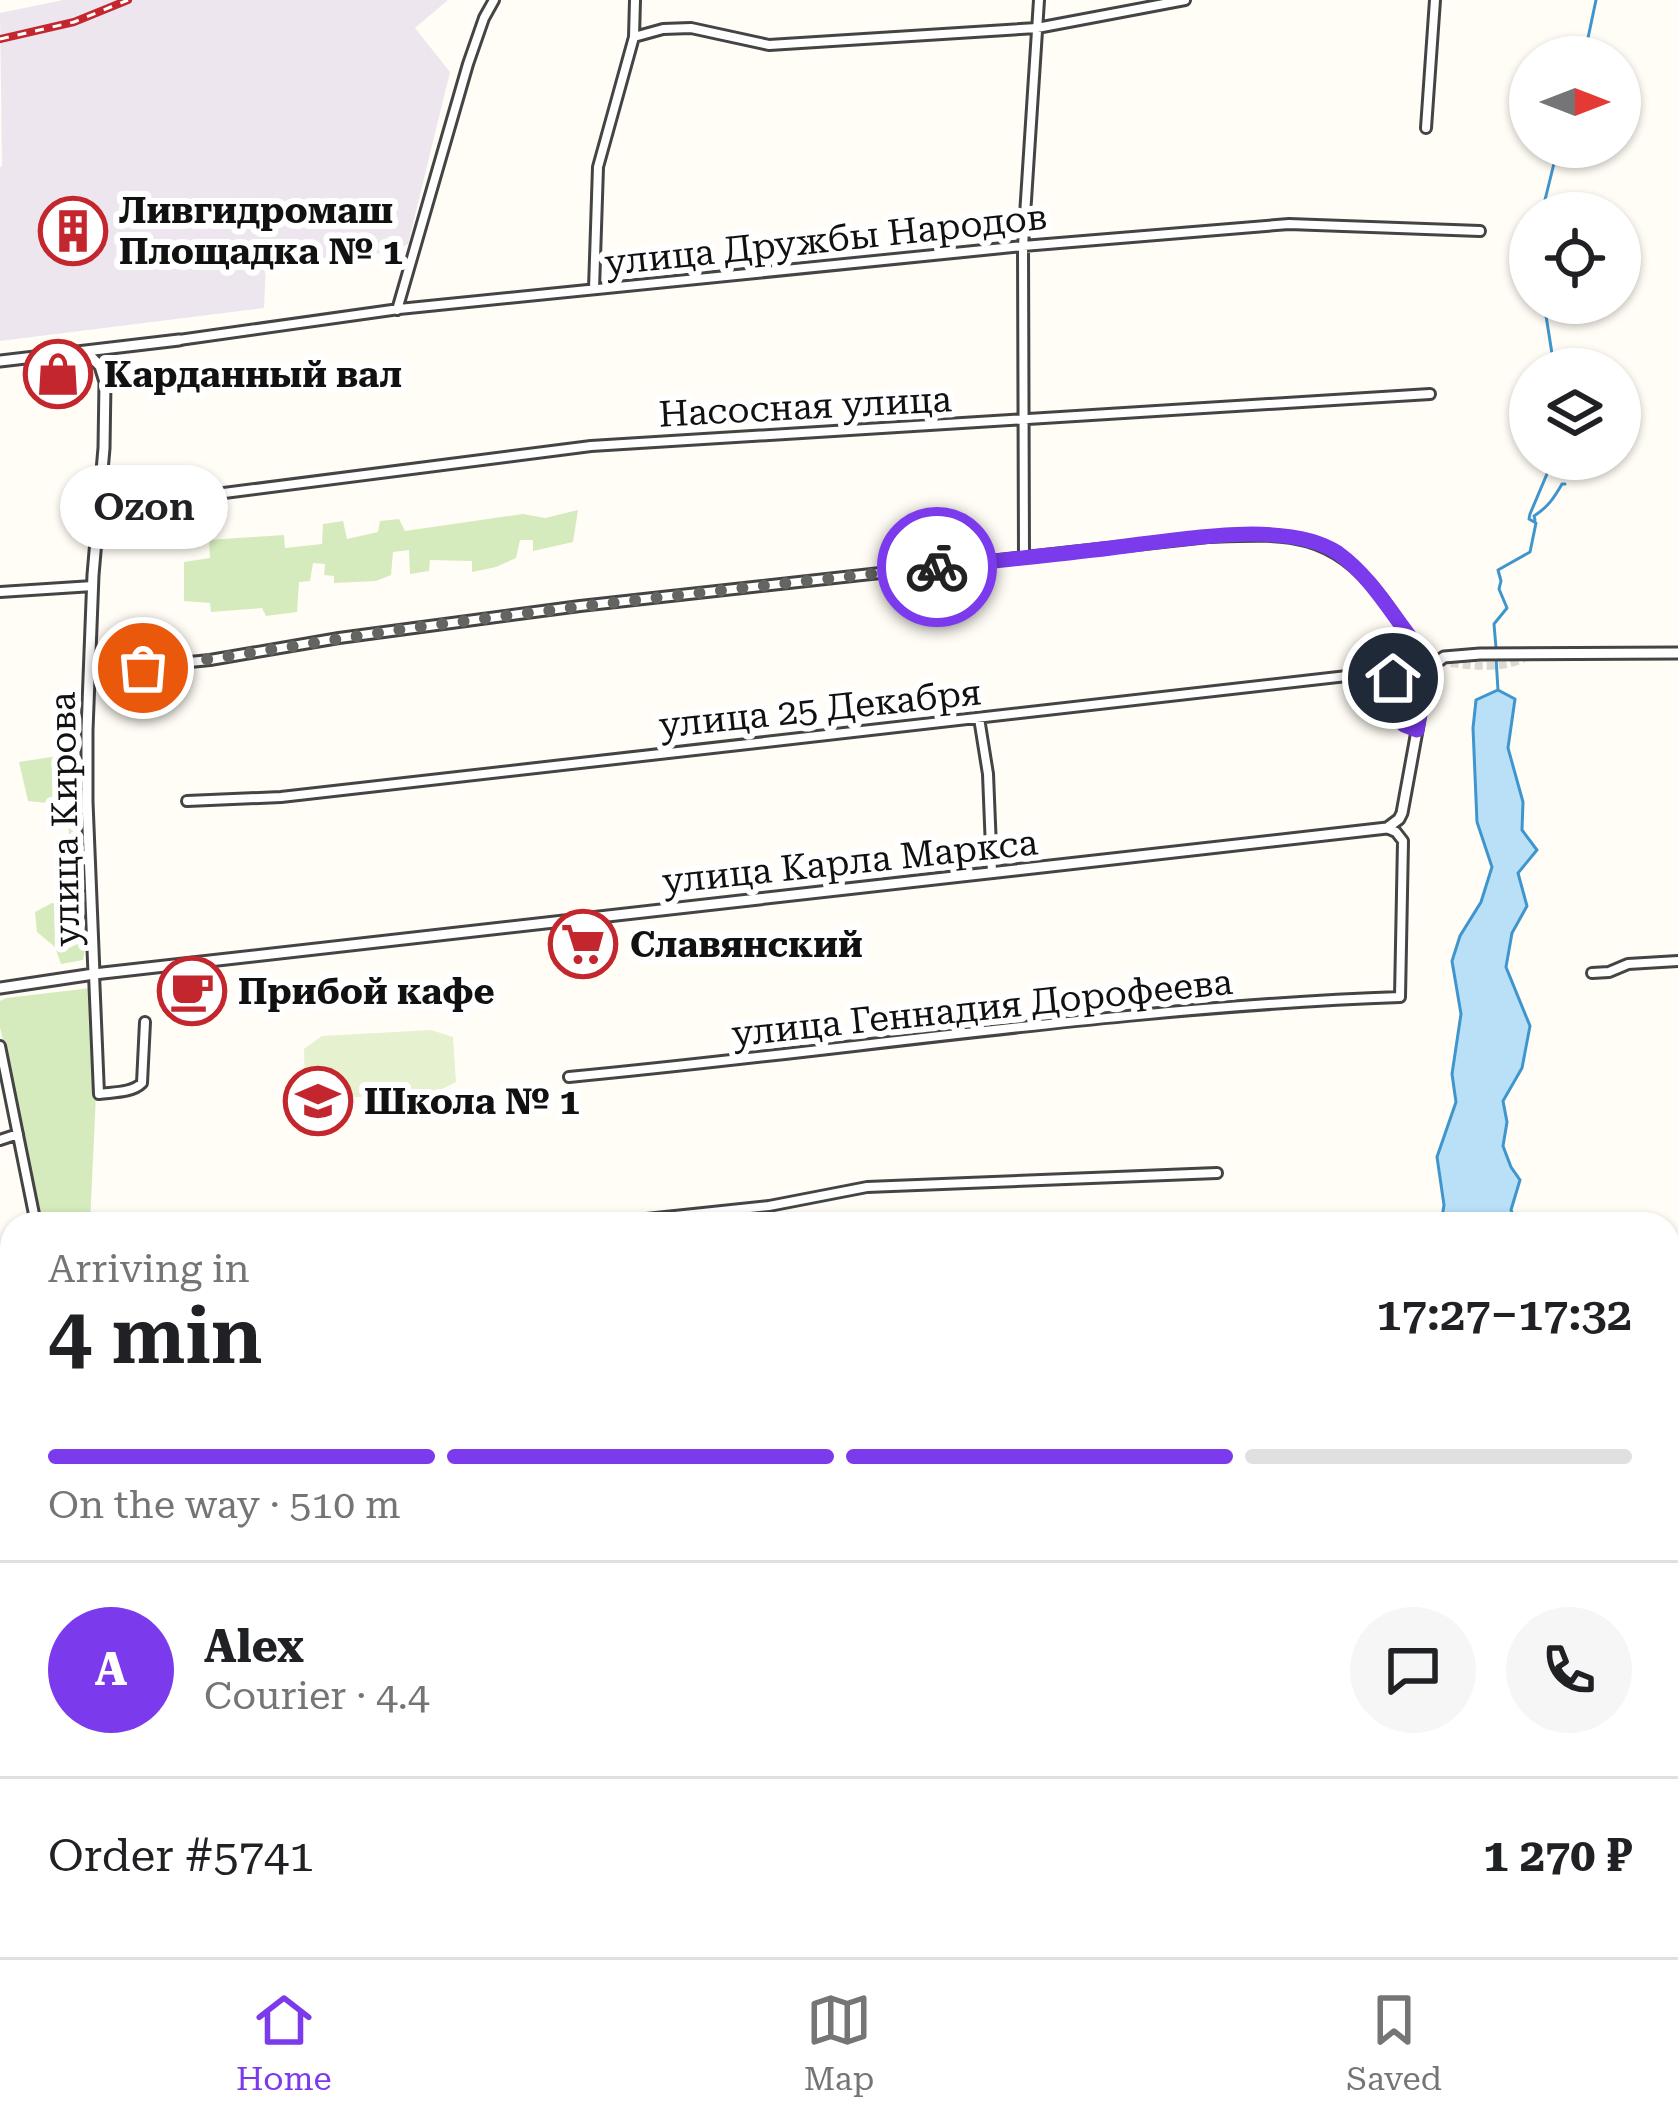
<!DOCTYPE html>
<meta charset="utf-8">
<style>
:root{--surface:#fff;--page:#f6f6f6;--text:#202124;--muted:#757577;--line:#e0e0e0;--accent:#7c3aed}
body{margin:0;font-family:"Roboto Serif",serif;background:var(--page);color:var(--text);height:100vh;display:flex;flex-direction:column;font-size:45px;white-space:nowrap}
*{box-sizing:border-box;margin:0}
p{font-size:39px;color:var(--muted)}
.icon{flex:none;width:66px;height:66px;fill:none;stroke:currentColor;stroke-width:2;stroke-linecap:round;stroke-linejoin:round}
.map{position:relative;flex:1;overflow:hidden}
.side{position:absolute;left:0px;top:1212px;width:1680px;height:747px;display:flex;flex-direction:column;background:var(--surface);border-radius:36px 36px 0 0;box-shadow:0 3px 9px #0004}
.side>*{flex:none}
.needle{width:78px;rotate:90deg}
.buttons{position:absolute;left:1509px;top:36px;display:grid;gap:24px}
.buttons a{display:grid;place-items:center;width:132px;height:132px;border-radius:50%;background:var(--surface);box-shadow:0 3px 9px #0004;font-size:60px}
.pin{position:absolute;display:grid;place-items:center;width:102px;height:102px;color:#fff;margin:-51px;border:6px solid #fff;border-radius:50%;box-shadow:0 3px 12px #0007}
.courier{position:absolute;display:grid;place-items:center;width:120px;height:120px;margin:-60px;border:9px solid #7c3aed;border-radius:50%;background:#fff;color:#222;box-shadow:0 3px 15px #0007}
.bubble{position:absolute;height:84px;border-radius:42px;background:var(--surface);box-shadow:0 3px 9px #0004;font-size:39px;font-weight:600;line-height:84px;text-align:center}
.head em{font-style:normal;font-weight:600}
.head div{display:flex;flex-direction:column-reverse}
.head{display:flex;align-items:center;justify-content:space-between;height:204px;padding:0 48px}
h1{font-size:78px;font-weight:600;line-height:90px}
.bar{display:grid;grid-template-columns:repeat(4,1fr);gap:18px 12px;align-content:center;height:144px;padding:0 48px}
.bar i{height:15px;border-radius:9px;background:var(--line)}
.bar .on{background:var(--accent)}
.bar p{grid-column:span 4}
.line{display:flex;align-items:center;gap:30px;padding:0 48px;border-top:3px solid var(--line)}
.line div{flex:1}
.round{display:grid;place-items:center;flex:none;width:126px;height:126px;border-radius:63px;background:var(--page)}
.tab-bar{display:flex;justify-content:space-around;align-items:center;height:168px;border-top:3px solid var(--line);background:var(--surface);font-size:33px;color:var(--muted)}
.tab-bar a{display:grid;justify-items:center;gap:6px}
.tab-bar .on{color:var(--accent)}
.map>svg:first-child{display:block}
</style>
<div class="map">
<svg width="1678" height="1957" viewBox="0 0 1678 1957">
<rect width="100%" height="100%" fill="#fffdf5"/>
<path fill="#eee6ef" d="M63 0H448L415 28 450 72 408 244 393 252 266 264 264 308 0 341V167L2 166 0 13Z"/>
<path fill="#d5ebbd" d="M578 510 573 542 533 551V540H520L516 558 496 567 472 572V561L430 560 429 571 410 574 409 550 393 552 391 575 376 581 334 583V576L324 575 325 564 313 563 310 581 299 582 297 612 266 616 262 608 211 612 210 603 184 601V562L210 558 209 540 284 535 285 548 322 544 323 524 343 521 347 539 378 532 380 521 399 519 405 531 523 514 545 518Z
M58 756 59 778 70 780 73 798 85 949 83 960 61 964 55 947 37 932 35 912 52 903 61 905 66 913 70 912V897L73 894 67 804 61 800 47 803 28 801 19 762Z
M91 988 96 1094 90 1224H42L0 1027V1001L6 998Z
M1668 1745 1678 1749V1957H1576L1579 1947H1668Z"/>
<path fill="#e6f2cf" d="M431 1030 453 1037 456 1082 434 1093 322 1099 305 1088 304 1049 322 1036Z"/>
<path fill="#b9e0f7" stroke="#3f96cf" stroke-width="3" d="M1498 690 1515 699 1508 748 1523 802 1522 830 1537 850 1518 873 1527 906 1512 933 1506 967 1530 1026 1522 1068 1503 1101 1507 1122 1503 1146 1511 1167 1520 1180 1511 1210 1517 1224H1441L1444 1205 1437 1157 1456 1102 1452 1074 1461 1014 1452 961 1460 936 1481 902 1492 867 1477 822 1473 728 1476 700Z"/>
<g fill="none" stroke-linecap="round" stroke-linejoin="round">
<path stroke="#3f96cf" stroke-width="3" d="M1584 57 1596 0
M1545 213 1544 204 1558 147
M1544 303 1553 360 1557 369
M1535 520 1534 516C1548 507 1554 498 1562 484H1565
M1496 648 1494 624 1507 608 1499 589 1501 581 1498 570 1530 552 1536 523 1529 519 1530 514 1552 462 1550 459
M1496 658 1498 690"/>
<path stroke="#b9e0f7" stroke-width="16" d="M1668 1728 1678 1733
M1535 1957 1537 1947"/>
<path stroke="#dbdad3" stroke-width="8" stroke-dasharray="8 4" stroke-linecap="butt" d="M1439 661C1466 666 1507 671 1529 655"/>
<g stroke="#444" stroke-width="14">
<path id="minor" d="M634 37 663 29 691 28 769 45 1037 28 1185 0
M1426 128 1435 0
M594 289 598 167 634 37 635 0
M397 310 468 64 484 18 494 0
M179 340 399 309 1023 246 1289 224 1480 231
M185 498 591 446 1430 394
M1024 558 1023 246 1039 0
M0 592 93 586
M89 672 210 660 339 638 580 606 1208 537C1287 534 1330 530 1382 598 1399 621 1413 644 1433 665
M979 718 988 774 992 873
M187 801 281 797 1382 672H1389L1393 678 1401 723 1417 730
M1592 973 1609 972 1628 964 1678 961
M94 974 99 1094C113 1092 132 1093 142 1083L145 1022
M0 1046 36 1224
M569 1077C846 1051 1122 1007 1400 997L1403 841 1396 832 1387 828
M0 1140 18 1134
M599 1224 769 1206 867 1187 1217 1173
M1668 1291 1678 1289
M0 1303 12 1301
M1668 1491 1678 1490
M1668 1888 1678 1894
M0 1901 12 1906
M83 1947 98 1957
M450 1947 468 1957
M1270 1947 1349 1956 1426 1947
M179 1957 183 1947
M855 1957 856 1947"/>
</g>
<g stroke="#444" stroke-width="15">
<path id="tertiary" d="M86 352 100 366 105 382 104 448 93 575 87 730V802L94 974
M0 361 179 340
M0 988 94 974 1387 828 1399 819 1402 813 1427 676 1433 665 1444 657 1480 654 1678 653
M0 1621 12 1618
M1444 1947 1447 1957"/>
</g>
<use href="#minor" stroke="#fff" stroke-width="8"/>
<use href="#tertiary" stroke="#fff" stroke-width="9"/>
<g stroke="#c4262e" stroke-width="8">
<path id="rail" d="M0 39 74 22 128 0"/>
</g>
<use href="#rail" stroke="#fff" stroke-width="3" stroke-dasharray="9" stroke-linecap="butt"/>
</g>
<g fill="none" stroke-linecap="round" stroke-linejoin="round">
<path stroke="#646461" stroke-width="12" stroke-dasharray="0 21.6" d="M143 668C240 656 337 638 434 625 601 603 769 585 937 567"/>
<path stroke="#7c3aed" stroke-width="15" d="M937 567C995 561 1053 555 1111 548 1170 541 1287 518 1338 553 1378 582 1399 629 1433 665L1424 687 1417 730 1404 725 1400 720 1393 678"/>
</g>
<defs>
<g id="building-ring" transform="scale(3.45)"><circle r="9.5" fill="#fff" stroke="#c4262e" stroke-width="1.5"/><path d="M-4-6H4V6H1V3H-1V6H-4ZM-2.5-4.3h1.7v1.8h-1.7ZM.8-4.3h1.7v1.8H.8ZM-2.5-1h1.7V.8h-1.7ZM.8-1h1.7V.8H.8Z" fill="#c4262e"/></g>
<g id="shop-ring" transform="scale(3.45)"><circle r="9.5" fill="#fff" stroke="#c4262e" stroke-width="1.5"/><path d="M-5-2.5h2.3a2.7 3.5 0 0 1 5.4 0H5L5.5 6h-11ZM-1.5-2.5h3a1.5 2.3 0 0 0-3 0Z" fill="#c4262e"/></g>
<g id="supermarket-ring" transform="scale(3.45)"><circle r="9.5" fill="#fff" stroke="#c4262e" stroke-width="1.5"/><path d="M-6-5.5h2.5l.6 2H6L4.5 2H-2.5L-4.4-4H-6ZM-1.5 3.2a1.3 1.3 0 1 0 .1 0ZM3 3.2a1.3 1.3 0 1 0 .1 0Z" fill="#c4262e"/></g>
<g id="cafe-ring" transform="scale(3.45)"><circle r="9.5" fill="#fff" stroke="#c4262e" stroke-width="1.5"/><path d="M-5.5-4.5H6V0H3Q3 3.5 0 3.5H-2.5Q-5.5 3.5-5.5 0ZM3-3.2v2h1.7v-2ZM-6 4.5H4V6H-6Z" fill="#c4262e"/></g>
<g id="school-ring" transform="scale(3.45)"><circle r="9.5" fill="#fff" stroke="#c4262e" stroke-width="1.5"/><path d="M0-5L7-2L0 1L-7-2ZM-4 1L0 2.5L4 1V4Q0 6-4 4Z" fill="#c4262e"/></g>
</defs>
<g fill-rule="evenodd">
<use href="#building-ring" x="73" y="231"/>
<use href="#shop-ring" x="58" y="374"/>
<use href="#supermarket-ring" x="583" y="944"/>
<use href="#cafe-ring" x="192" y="991"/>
<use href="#school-ring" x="318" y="1101"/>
</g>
<g text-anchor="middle" stroke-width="12" stroke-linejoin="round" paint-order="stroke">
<g font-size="36" font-weight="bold" fill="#111" stroke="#fff" text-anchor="start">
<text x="119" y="223">Ливгидромаш<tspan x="119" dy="41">Площадка № 1</tspan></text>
<text x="104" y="387">Карданный вал</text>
<text x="630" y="957">Славянский</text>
<text x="238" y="1004">Прибой кафе</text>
<text x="364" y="1114">Школа № 1</text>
</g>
<g font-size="36" fill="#111" stroke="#fff">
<text transform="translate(826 239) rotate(-6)" y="13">улица Дружбы Народов</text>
<text transform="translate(805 406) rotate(-3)" y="13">Насосная улица</text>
<text transform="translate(820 708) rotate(-6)" y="13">улица 25 Декабря</text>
<text transform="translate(64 819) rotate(-91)" y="13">улица Кирова</text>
<text transform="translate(850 861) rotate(-6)" y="13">улица Карла Маркса</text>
<text transform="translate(982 1007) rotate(-6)" y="13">улица Геннадия Дорофеева</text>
</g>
</g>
</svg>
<div class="buttons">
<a><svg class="needle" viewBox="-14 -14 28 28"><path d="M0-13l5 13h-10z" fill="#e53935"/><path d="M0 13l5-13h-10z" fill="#757577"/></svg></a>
<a><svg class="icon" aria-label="locate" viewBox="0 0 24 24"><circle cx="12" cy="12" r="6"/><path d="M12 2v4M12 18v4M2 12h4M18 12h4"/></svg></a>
<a><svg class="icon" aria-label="layers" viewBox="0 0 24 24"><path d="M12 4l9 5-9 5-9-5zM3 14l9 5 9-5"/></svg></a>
</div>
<div class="pin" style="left:143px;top:668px;background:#ea580c"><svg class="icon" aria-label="bag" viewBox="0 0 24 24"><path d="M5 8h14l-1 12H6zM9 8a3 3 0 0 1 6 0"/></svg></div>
<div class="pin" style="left:1393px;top:678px;background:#1f2937"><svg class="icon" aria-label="home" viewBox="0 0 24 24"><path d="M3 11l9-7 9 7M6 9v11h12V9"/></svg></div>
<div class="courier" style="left:937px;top:567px"><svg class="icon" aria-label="bike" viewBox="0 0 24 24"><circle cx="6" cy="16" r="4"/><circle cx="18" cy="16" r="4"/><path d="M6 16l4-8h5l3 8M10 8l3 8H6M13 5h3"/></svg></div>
<div class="bubble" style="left:60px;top:465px;width:168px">Ozon</div>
<section class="side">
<div class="head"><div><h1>4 min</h1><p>Arriving in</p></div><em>17:27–17:32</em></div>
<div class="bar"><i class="on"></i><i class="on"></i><i class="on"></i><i></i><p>On the way · 510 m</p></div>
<div class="line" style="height:216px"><b class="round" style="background:var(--accent);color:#fff">A</b><div><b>Alex</b><p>Courier · 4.4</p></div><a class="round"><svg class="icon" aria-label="chat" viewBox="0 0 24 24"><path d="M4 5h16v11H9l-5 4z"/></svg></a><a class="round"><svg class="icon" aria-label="phone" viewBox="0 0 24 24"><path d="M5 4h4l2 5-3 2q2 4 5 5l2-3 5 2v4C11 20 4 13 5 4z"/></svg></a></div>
<div class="line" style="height:156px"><div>Order #5741</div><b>1 270 ₽</b></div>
</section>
</div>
<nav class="tab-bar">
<a class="on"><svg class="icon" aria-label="home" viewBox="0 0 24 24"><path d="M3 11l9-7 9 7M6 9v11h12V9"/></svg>Home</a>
<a><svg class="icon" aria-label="map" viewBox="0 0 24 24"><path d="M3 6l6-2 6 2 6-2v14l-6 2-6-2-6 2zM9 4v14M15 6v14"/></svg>Map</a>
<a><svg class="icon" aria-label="saved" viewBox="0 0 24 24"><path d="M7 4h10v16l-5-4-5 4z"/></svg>Saved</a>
</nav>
